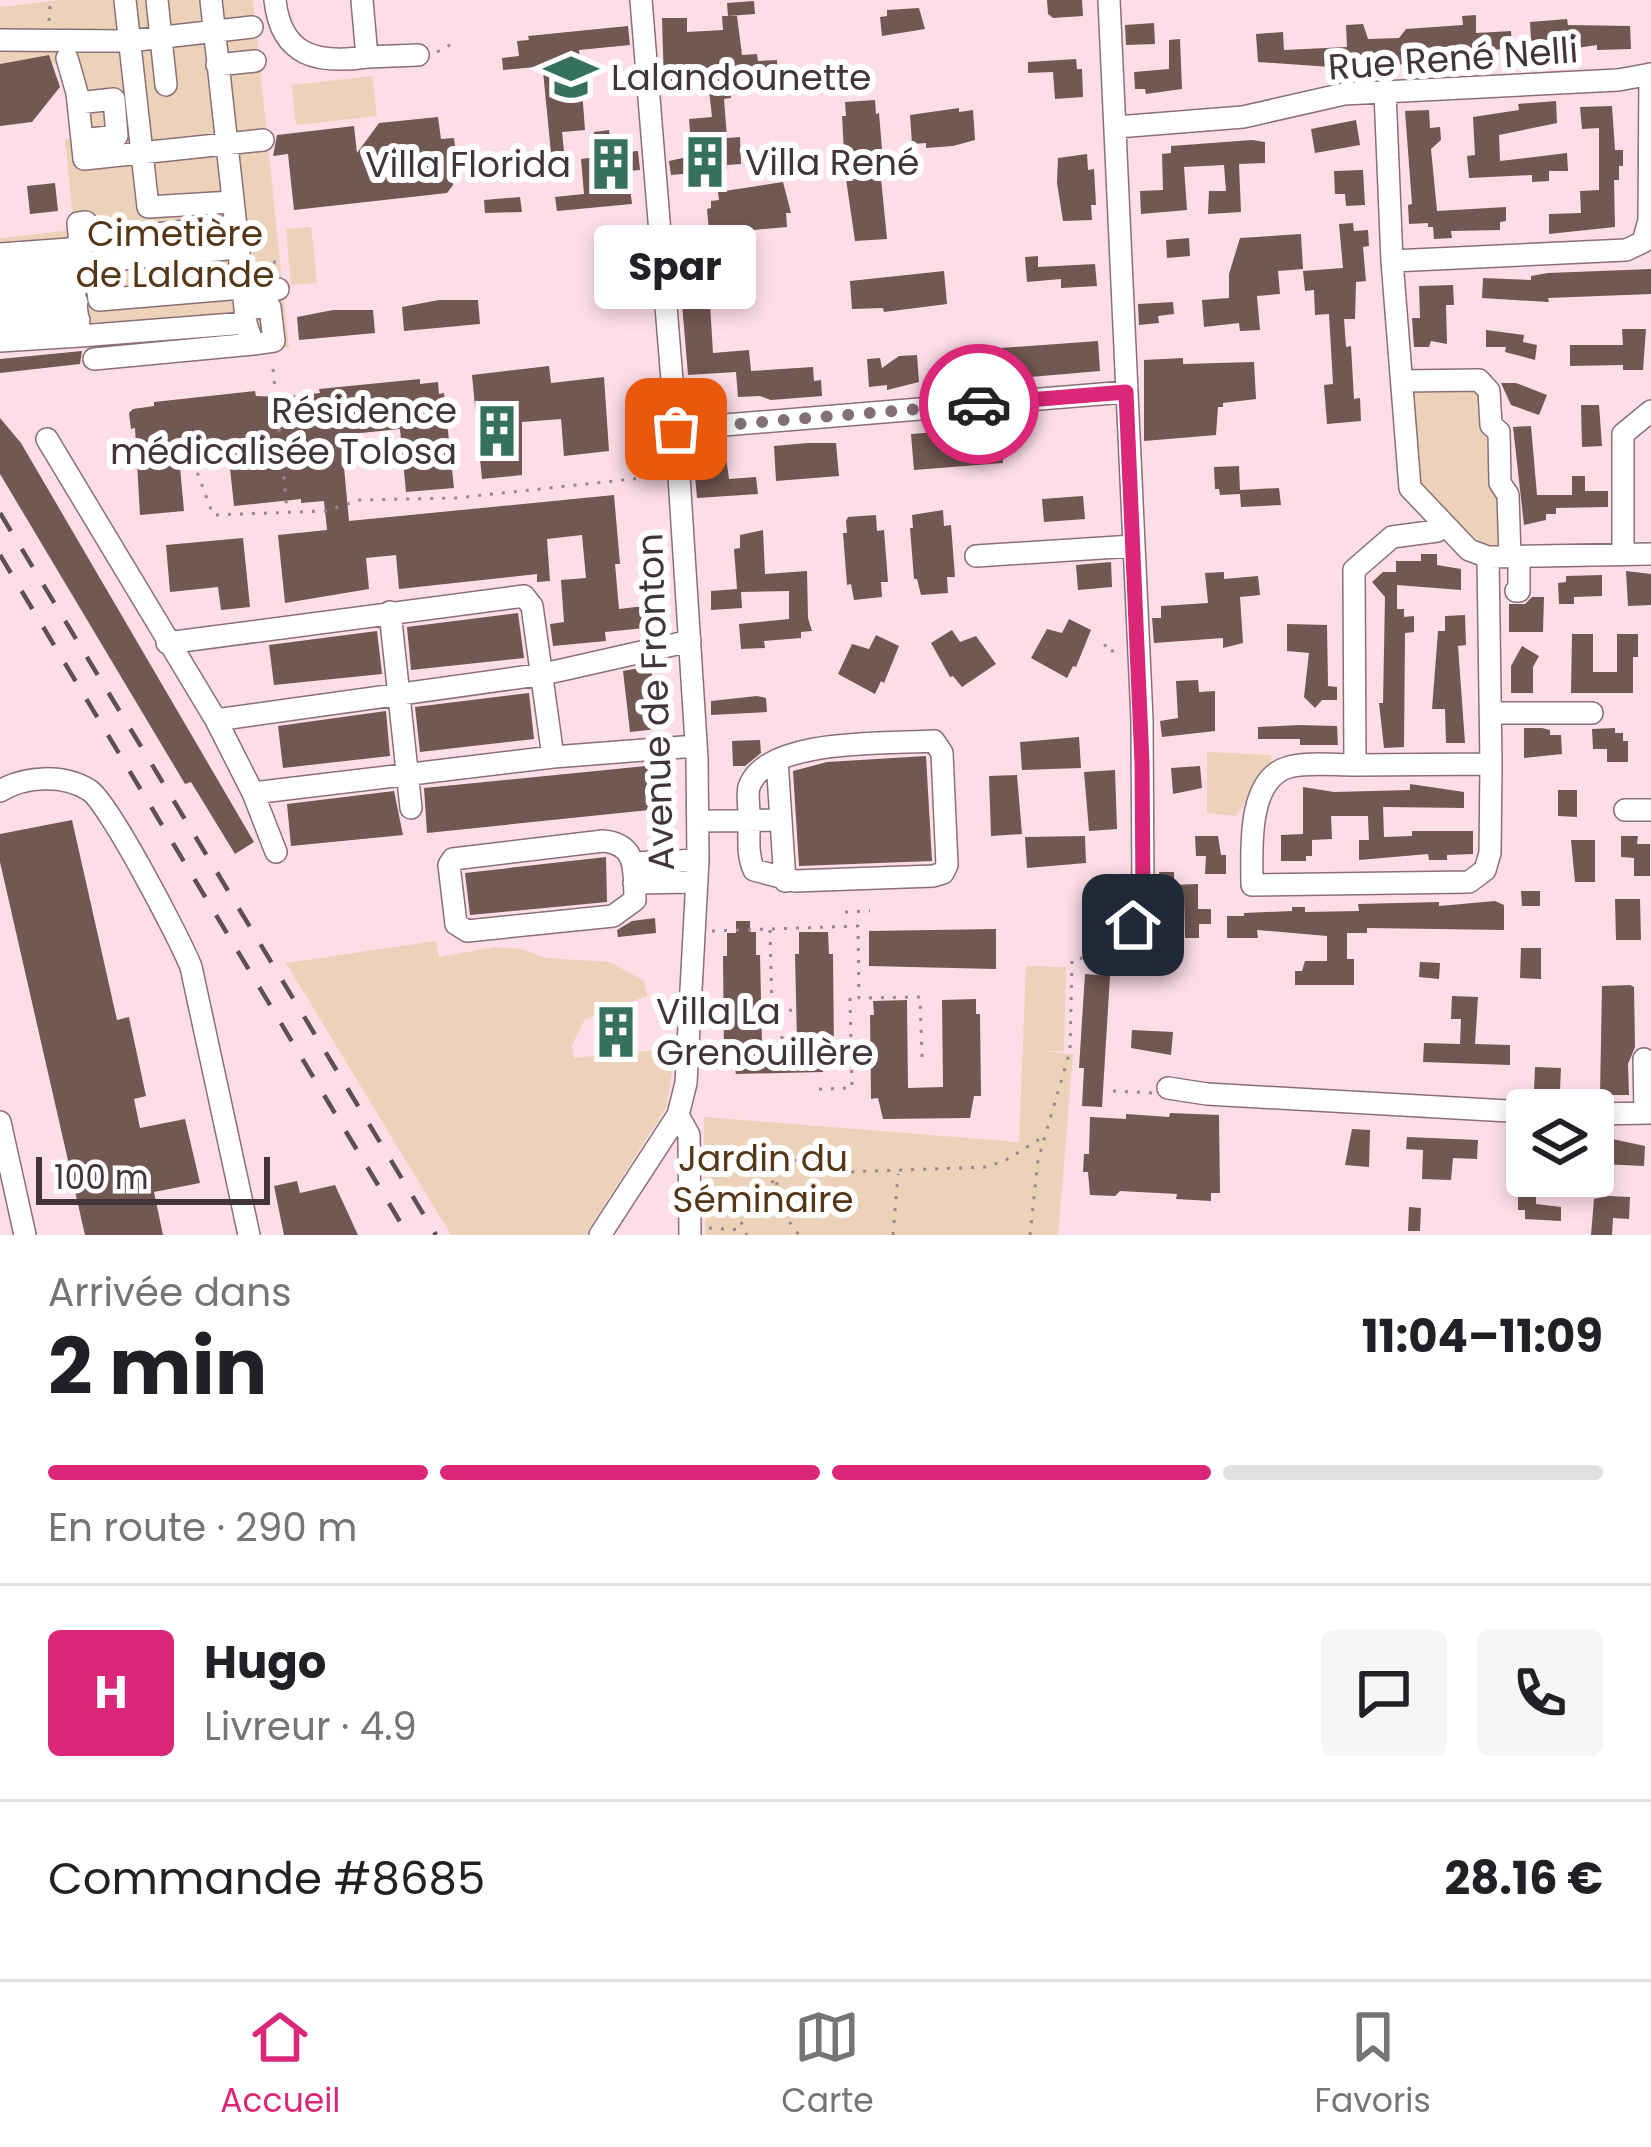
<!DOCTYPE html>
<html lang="fr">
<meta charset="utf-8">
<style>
:root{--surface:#fff;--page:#f6f6f6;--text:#202124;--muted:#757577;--line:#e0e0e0;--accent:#db2777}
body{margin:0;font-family:Poppins,sans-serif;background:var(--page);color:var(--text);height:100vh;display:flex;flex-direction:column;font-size:45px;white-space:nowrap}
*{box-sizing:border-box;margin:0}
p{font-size:39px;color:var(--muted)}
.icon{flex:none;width:66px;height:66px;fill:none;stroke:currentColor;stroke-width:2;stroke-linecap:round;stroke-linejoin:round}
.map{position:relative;height:1235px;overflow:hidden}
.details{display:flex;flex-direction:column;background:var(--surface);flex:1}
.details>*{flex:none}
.tools{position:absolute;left:1506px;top:1089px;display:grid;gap:24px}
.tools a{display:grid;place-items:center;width:108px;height:108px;border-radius:12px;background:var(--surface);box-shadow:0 6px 18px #0003;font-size:60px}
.scale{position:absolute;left:36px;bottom:30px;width:234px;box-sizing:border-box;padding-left:12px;border:6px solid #413539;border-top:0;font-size:33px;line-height:42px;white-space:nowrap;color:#413539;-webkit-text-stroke:9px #fff;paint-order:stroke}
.pin{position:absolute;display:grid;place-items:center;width:102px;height:102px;color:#fff;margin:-51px;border-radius:24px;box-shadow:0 6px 18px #0006}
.courier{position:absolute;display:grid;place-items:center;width:120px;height:120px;margin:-60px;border:9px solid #db2777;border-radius:50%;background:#fff;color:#222;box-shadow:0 3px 15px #0007}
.bubble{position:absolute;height:84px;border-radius:12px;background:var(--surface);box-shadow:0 6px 18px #0003;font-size:39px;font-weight:700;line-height:84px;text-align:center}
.head em{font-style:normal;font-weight:700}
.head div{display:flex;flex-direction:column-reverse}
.head{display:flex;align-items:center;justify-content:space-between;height:204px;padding:0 48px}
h1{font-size:78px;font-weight:700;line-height:90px}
.bar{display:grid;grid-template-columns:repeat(4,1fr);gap:18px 12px;align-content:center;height:144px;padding:0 48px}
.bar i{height:15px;border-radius:9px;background:var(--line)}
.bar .active{background:var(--accent)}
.bar p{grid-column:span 4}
.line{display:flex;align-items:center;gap:30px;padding:0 48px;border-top:3px solid var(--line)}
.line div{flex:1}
.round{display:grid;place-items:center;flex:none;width:126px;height:126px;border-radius:12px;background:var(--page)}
.menu{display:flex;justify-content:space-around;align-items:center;height:168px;border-top:3px solid var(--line);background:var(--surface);font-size:33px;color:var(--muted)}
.menu a{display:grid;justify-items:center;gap:6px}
.menu .active{color:var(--accent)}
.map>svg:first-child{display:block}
</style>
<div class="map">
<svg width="1651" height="1235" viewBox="0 0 1651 1235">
<rect width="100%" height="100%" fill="#fddee7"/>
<path fill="#ecd2b8" d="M61 0H253L289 348 90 367 86 343 0 351V238L74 230 65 139H73L64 67 50 62 48 55 0 64V7Z
M372 76 377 116 296 125 292 85Z
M311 227 317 283 291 285 286 229Z
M1472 384C1502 410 1498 506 1501 546H1485L1418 488 1407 387Z
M1207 752 1271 755 1272 764 1236 816 1207 813Z
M436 941 439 957 495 947 521 949 546 958 610 962 644 981 647 996 585 1019 572 1045 574 1058 676 1048 666 1108 585 1235H451L286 963Z
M1026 966 1066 967 1064 1051H1044L1073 1054 1058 1235H705L704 1117 1019 1142Z"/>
<path fill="#715852" d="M1047 0H1082L1083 16 1053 18 1048 14Z
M754 1 755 14 728 16 727 3Z
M919 8 925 29 882 36 880 17 887 16V10Z
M1476 15V33L1511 31 1512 48 1462 53 1461 46 1422 48 1423 52 1406 53 1407 64 1345 68 1258 62 1256 34 1283 32 1284 50 1347 47 1346 25 1363 24 1368 39 1399 38 1406 29 1463 25 1462 16Z
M722 16H737L742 55 757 54 758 61 777 60 778 77 730 80 731 98 724 99 727 138 740 137 741 164 727 165V170L671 175 669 161 692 156 689 119 712 117 708 81 664 84 662 18H687V32L723 30Z
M1567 19 1568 25 1630 26 1631 49 1597 50V45L1549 52V40L1531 41 1530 22Z
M1154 23 1155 44 1126 45 1125 25Z
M628 26 630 45 579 50 585 130 562 132 564 151 551 153 543 71 536 72V67L503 70 502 58 519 56 517 41 529 40 528 36Z
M1180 39 1182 89 1146 94 1145 89H1135L1134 72 1169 69V40Z
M49 55 60 87 32 122 0 126V64Z
M1076 59 1077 69H1082L1083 97 1055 99 1053 72 1028 73V62Z
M875 100 876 114 879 113 882 149H878L887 239 855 241 846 179 851 178 849 151 844 152 842 116H846L845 102Z
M1556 101 1557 123 1499 135 1500 161 1567 153 1568 171H1549V181L1532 182V175L1469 178 1467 156 1475 155 1473 117 1519 110 1518 104Z
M1612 106 1615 150H1623V166H1619V180H1614L1615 227 1549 234V214L1581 213 1580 191 1599 190V128L1582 129 1580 107Z
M959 108V112L973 110 975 140 953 146 926 148V143L912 144 910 115Z
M1429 110 1430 128 1440 127 1441 140 1431 149 1437 211 1506 207V221L1500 222V230L1451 231 1452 238 1434 239 1433 227H1428V223L1409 224 1408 205 1412 204 1405 111Z
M438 117 441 139 454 138 455 146 456 157H450L453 185 447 193 294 210 288 154 273 156 277 135 354 126 357 153 379 123Z
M1356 120 1360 145 1315 153 1311 129Z
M609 130 612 153 638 151 640 170 628 171 632 204 557 211 555 197 584 194 581 159 597 157 594 132Z
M1252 140 1265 142V163L1239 164 1241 212 1208 214 1209 191H1226L1224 165 1184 167 1187 210 1141 214 1140 191 1163 190 1162 154 1171 153V146Z
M1087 154 1088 170 1094 169 1096 205H1091L1092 220 1063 221 1057 183 1058 158Z
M1363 170 1365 205 1346 206 1345 194H1335L1334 171Z
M783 182 791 213H786L787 227 742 231 743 240 710 243 707 209 711 208V201L719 200 718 192Z
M55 183 58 211 30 214 27 186Z
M520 197 522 212 485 213 484 200Z
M1353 223 1354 231 1368 230 1369 246 1363 247 1366 281 1356 282 1355 319H1344L1346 347 1351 346 1354 399 1360 398 1361 421 1327 424 1324 385 1333 384 1329 314 1315 315 1314 290 1305 291 1303 271 1343 268 1339 224Z
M1301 234 1303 269 1278 271 1280 294 1257 296 1260 330 1240 331 1239 323 1204 327 1202 300 1229 298V274L1240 238Z
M1189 238 1190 256 1167 258 1166 240Z
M1038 256V267L1095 264 1097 286 1061 288V279L1027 282 1025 257Z
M714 266 716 292 746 291V302L710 304 713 353 749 350 751 371 813 367 814 381 821 380 822 396 771 400 760 396 738 397 736 372 688 375 679 268Z
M1651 269V294L1548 298 1549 302 1482 298 1483 278 1531 280V276L1548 273Z
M646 270 648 305 623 307 620 285 611 286 610 272Z
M944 271 947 304 884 312 883 308 852 309 850 281Z
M1453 285 1454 305H1446L1447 344 1431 341 1429 347H1414L1412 318H1420L1419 286Z
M439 300H478L480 324 404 331 402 307Z
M1173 302 1174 314 1158 316 1159 323 1139 325 1138 304Z
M333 310H373L375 333 299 340 297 317Z
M1622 329H1646L1643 370H1623V365L1570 366V345H1623Z
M1486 330 1524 335 1523 342 1537 345 1535 360 1505 352 1506 347H1486Z
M1098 341 1100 371 962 383 959 351Z
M82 351 80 364 0 373V359Z
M917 355 919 382 887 390V385L869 387 867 359 880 358 882 368 899 356Z
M1183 358V364L1254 362 1256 399 1223 403V407H1218L1216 435 1144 441V360Z
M549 366 551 383 604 377 609 451 564 456 561 419 522 422V475L482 479 472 375Z
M420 379V384L438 382 439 394 444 393 454 488 406 492 400 429 341 435 349 521 614 495 620 564H615L619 609 653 605 655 627 605 632 606 641 553 646 550 624 564 622 561 580 586 578 582 535 547 539 550 581 537 582V574L399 589 396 555 366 558 369 589 285 603 278 535 327 530 324 501 301 503V499L234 506 227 440 178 445 184 511 140 515 135 428 131 429 129 413 133 409 154 406V402L255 391 256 396 280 397 320 393 319 389Z
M1501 383H1516L1547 395 1539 415 1511 405Z
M1581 405H1599L1602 446 1582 447Z
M0 418 21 443 254 842 235 854 191 782 185 784 0 474Z
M1531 426 1537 495H1572V476H1585V491H1608V507L1556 508V514H1546V520L1524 525 1513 427Z
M986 428V433L1001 432 1003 463 914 470 911 434Z
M724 443 729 479 756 477 758 494 697 498 695 475 701 474 698 445Z
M808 443H836L839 476 776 481 774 446Z
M1239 466 1240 490 1279 488 1281 505 1241 507 1240 494 1220 495 1219 489H1215L1214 467Z
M1083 496 1085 519 1044 522 1042 499Z
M943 510 944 526 951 525 955 577H947L948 593 921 595 917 579H914L910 528H913L912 515Z
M876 515 877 531 884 530 888 582H881L882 597 854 600 851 584 847 585 843 533H847L846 521 848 517Z
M763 530 765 574 807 571 808 618 812 631 801 632V638L764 641 765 648 741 649 739 624 789 619V591L741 592 742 608 711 610V591L737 589 734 549 740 548V535Z
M243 538 250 607 221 610 218 587 170 592 166 545Z
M1421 554H1437V565L1461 569V590L1397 585V609H1404V617L1414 616V632L1405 633 1404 747 1384 748 1379 703H1383L1385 597 1372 582 1383 572H1396V561H1421Z
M1111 562 1112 587 1078 590 1076 565Z
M1626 571 1651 574V605L1628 606Z
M1224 572V579L1258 576 1260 595 1240 597 1243 643 1223 648V638L1154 643 1152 618H1161V606L1208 603 1205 573Z
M1602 575V596L1574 597V604H1559L1558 583 1566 582V576Z
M1532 597H1544L1543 632H1509V604H1525Z
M518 613 524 658 411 670 407 627Z
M1465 615 1466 645 1458 646 1465 743H1446L1445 709H1432L1438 631H1445V616Z
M1069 619 1091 630 1076 667 1073 666 1067 678 1031 658 1047 629 1062 633Z
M1287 624 1327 625 1328 686 1337 687V700H1322L1315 708 1304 697 1309 653 1287 651Z
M952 630 960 642 976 636 996 664 962 687 953 676 950 677 931 643Z
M377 631 382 674 274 685 269 645Z
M1572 634H1593V672H1617V634H1638V657H1633V693H1571Z
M876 635 899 646 884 683 881 681 875 694 838 674 852 644 869 649Z
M1522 646 1539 656 1533 667V693H1511V666Z
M651 666 657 729 630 732 623 671Z
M1198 680 1199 692 1215 691V731L1162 737 1160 721 1178 718 1176 681Z
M529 693 534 739 420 752 415 707Z
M757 696 766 698 767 712 711 715V701Z
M386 711 390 756 283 768 278 726Z
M1298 725 1337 726 1338 745H1300V739H1258V727Z
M1524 728H1542L1550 730V735H1561L1562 754 1524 758Z
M1615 728V733H1623V741H1628V762H1607V749H1593L1592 729Z
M1079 737 1081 768 1022 770 1020 742Z
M760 740 761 753 745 766H733L732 741Z
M926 756 932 861 799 866 793 771 827 762Z
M656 765 659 809 427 833 424 788Z
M1200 766 1202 788 1173 794 1171 768Z
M1115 770 1117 829 1089 831 1084 772Z
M1017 775 1022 834 991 836 989 776Z
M1410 784 1464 792V808L1383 807 1384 837 1412 836V831H1473V854L1447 855V860H1429L1428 854 1359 860V840H1369L1368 816H1331L1332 839 1312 840V856H1306V861H1281V835L1303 834V787L1334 792 1410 790Z
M1558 790H1577V817L1558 816Z
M394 791 403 835 291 846 287 804Z
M72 820 117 1020 129 1017 146 1096 134 1099 140 1128 185 1119 200 1183 154 1192 163 1235H85L0 862V834Z
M1085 836 1086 863 1027 868 1025 837Z
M1195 836H1218L1221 855H1226V874H1205L1206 856H1196Z
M1621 836H1638L1637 844H1650V876H1634V858L1621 857Z
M1571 840H1595V882H1575Z
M606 857 607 902 470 915 465 873Z
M1159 872H1174V885L1198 884V909H1211V924H1199V938H1185L1184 896H1160Z
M1521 891H1540V906H1522Z
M1615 899H1640L1641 940H1616Z
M1495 901 1504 905V930L1367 928V933H1347V959H1354V985H1295V971H1302L1305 961H1327V936L1257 930 1258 938H1227V916H1244V913L1292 911V907H1305V912L1359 911 1358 904 1439 902V906Z
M655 918 656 933 618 937 617 930 632 921Z
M736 921H750V932H756V955H760L762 1042H797L795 954H799V932H828L829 954H833L834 1051H827L823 1072 736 1074 731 1052H724L723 956H727V933H736Z
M996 929V969L869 966V931Z
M1521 948H1541V979L1520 978Z
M1420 962 1440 963 1439 979 1419 977Z
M1085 974 1110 976 1102 1107 1082 1106 1084 1068H1079Z
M1630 985 1634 987 1635 1047 1628 1064 1629 1095H1600L1602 986Z
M1452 996 1478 997 1475 1044 1510 1045V1065L1423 1062 1424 1043 1460 1044 1461 1019H1451Z
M976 999V1014H980L981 1096H974L970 1118 883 1119 878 1098 871 1099 870 1015H874L873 1001 907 1000 908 1088 943 1087 942 1000Z
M630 1021 632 1040 602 1043 600 1024Z
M1132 1030 1173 1032 1171 1055 1131 1048Z
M1535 1067 1561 1068 1560 1090H1554L1551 1110H1545L1542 1090H1534Z
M1170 1113 1219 1115 1220 1193H1211V1201L1176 1199 1177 1194 1120 1191 1115 1196 1090 1195 1088 1172H1083L1084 1154H1089L1090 1117 1126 1119V1114L1169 1117Z
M1352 1129 1370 1130 1369 1167 1345 1165Z
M1515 1136 1527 1137V1158L1514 1157Z
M1407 1137 1478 1140 1477 1159 1453 1158 1451 1180 1422 1179 1423 1150 1406 1149Z
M1603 1137 1645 1146 1644 1166 1602 1164Z
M297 1181 300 1193 335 1185 358 1235H284L274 1186Z
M1518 1196H1536V1204L1561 1207V1221L1525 1219V1210H1518Z
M1608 1196 1630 1197 1629 1219 1613 1218 1612 1235H1591L1594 1199Z
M1409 1207 1421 1208 1420 1231H1408Z"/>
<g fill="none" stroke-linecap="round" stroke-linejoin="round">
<g stroke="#8a6f77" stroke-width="24">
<path id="minor" d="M125 0 148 207 232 202
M157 0 166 85
M211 0 245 308
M275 0C281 57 318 64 367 57L362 0
M1109 0 1142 719 1143 893 1133 925
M0 40 129 41 252 27
M367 57 418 55
M67 58 77 93 84 159 263 140
M217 65 255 61
M1385 92 1392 261 1410 488 1469 550 1488 557 1651 554
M78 103 114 99 117 136 82 140
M1117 127 1243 117 1344 94 1618 80 1651 74
M80 244 78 223 86 222
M0 254 69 249 87 241 235 226
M1392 261 1626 250 1643 242 1649 220 1650 74
M94 262 99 300 242 288
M80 263 237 248
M0 274 74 268
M0 291 75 285
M242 292 278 289
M0 308 77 302
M0 327 79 320
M80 336 246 323 253 344 274 341 270 307 245 308 246 323
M0 341 80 336 69 249
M94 359 253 344
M1402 381 1479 380 1489 391 1491 425 1499 432 1500 483 1508 495 1510 557
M676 429 1126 392
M47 439 216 720 253 793 276 852
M1444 526 1437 531 1392 537 1354 570 1355 765 1491 764 1488 557
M1623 554V434L1651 411
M976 556 1133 546
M1516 591H1519V557
M390 612 411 808
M167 643 524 596 532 606 553 757
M1490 713H1592
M216 720 544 674 690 641
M934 741 942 753 947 865 943 873 933 876 795 881 754 870C746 853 750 834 749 815 749 806 747 794 749 787 766 737 891 744 934 741Z
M777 760 785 881
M1355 765C1334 765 1308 762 1289 767 1246 779 1252 852 1252 885L1469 882 1485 870 1490 853 1491 764
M0 791C25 776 63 774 89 790 108 801 180 939 191 967L249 1235
M253 793 553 757 696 746
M1625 810H1651
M698 821 780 820
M603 841C638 844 634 871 635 900L613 916 467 931 456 924 449 865 453 859Z
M633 863 698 860
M634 883 694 882
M1644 1059 1645 1113
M1168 1088 1207 1094 1527 1112
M1593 1114 1651 1113
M678 1115 689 1135 690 1235
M0 1122 25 1235
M1577 1176V1184
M600 1235 678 1115 686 1083 698 860 697 758 676 429 641 0"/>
</g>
<path stroke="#9c868d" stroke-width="3" stroke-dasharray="3 9" stroke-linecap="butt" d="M49 21 50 5
M437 52 457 41
M261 263 277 262
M273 369 287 510
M196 449V469L213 515 325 511 360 500 456 498 660 476
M1105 644 1106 651H1118
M845 912 870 911
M770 930 772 1010
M712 931 858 926 859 998 920 997 922 1057
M753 1011 800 1010
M782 1012V1039
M819 1089 852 1088 850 998H857
M1113 1091 1153 1093
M772 1183 781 1163 813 1157 845 1172 987 1167 1006 1160 1043 1137
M706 1193 735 1210 767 1192 772 1183 780 1184
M768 1193 799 1235
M736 1211 747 1235
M709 1228 743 1230
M893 1235 898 1174
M1030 1235 1038 1160 1070 1051 1072 960 1108 953 1120 940"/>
<use href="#minor" stroke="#fff" stroke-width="21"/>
<path stroke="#5e4f54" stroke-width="4.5" stroke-dasharray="21 21" stroke-linecap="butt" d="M0 513 436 1235
M0 555 408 1235"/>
</g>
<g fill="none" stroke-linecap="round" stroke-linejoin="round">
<path stroke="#837076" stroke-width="12" stroke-dasharray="0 21.6" d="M676 429 979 404"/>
<path stroke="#db2777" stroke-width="15" d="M979 404 1126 392 1142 763 1143 893 1133 925"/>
</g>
<defs>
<g id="school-bare" transform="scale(4.14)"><path d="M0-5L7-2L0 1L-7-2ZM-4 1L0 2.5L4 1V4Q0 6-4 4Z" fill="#36715c" stroke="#fff" stroke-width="2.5" paint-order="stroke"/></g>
<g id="building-bare" transform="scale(4.14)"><path d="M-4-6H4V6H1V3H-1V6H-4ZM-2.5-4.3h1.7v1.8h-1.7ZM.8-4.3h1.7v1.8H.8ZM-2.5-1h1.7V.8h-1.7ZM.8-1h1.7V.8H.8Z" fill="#36715c" stroke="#fff" stroke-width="2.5" paint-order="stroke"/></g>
</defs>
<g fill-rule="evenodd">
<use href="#school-bare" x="571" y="77"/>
<use href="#building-bare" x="705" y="162"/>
<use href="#building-bare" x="611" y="164"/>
<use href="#building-bare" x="497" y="431"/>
<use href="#building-bare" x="616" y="1032"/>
</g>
<g text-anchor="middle" stroke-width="12" stroke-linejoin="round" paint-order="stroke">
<g font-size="36" fill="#413539" stroke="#fff">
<text transform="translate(1453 58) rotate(-4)" y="13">Rue René Nelli</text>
<text transform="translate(655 702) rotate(-92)" y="13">Avenue de Fronton</text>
</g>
<g font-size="36" fill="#413539" stroke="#fff" text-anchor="start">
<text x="611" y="90">Lalandounette</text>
<text x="745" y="175">Villa René</text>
<text x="571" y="177" text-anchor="end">Villa Florida</text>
<text x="457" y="423" text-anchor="end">Résidence<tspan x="457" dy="41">médicalisée Tolosa</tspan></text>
<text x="656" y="1024">Villa La<tspan x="656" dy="41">Grenouillère</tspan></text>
</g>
<g font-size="36" fill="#553717" stroke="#fff">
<text x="175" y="246">Cimetière<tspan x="175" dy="41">de Lalande</tspan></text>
<text x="763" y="1171">Jardin du<tspan x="763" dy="41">Séminaire</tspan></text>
</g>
</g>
</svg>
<div class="tools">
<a><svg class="icon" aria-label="layers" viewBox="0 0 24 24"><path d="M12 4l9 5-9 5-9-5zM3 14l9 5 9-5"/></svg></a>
</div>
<div class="scale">100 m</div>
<div class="pin" style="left:676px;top:429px;background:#ea580c"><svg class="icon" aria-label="bag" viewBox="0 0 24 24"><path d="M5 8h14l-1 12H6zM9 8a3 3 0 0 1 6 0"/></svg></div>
<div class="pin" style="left:1133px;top:925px;background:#1f2937"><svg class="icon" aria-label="home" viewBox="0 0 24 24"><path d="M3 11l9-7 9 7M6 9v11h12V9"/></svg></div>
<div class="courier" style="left:979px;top:404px"><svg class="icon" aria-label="car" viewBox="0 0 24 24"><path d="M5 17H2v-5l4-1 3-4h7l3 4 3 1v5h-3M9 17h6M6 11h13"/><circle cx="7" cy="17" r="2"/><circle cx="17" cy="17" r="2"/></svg></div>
<div class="bubble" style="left:594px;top:225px;width:162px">Spar</div>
</div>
<section class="details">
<div class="head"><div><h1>2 min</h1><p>Arrivée dans</p></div><em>11:04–11:09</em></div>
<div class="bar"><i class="active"></i><i class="active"></i><i class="active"></i><i></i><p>En route · 290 m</p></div>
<div class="line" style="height:216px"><b class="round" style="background:var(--accent);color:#fff">H</b><div><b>Hugo</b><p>Livreur · 4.9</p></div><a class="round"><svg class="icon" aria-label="chat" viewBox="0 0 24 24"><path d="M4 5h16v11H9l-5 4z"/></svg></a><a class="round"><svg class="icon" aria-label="phone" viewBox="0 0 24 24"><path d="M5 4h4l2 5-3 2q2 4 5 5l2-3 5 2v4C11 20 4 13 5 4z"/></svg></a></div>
<div class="line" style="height:156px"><div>Commande #8685</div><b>28.16 €</b></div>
</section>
<nav class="menu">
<a class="active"><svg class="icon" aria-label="home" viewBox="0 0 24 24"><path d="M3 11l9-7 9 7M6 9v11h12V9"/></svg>Accueil</a>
<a><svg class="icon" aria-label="map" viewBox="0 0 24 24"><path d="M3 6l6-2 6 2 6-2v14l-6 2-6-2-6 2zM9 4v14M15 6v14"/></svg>Carte</a>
<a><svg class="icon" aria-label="saved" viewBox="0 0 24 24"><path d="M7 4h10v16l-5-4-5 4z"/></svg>Favoris</a>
</nav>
